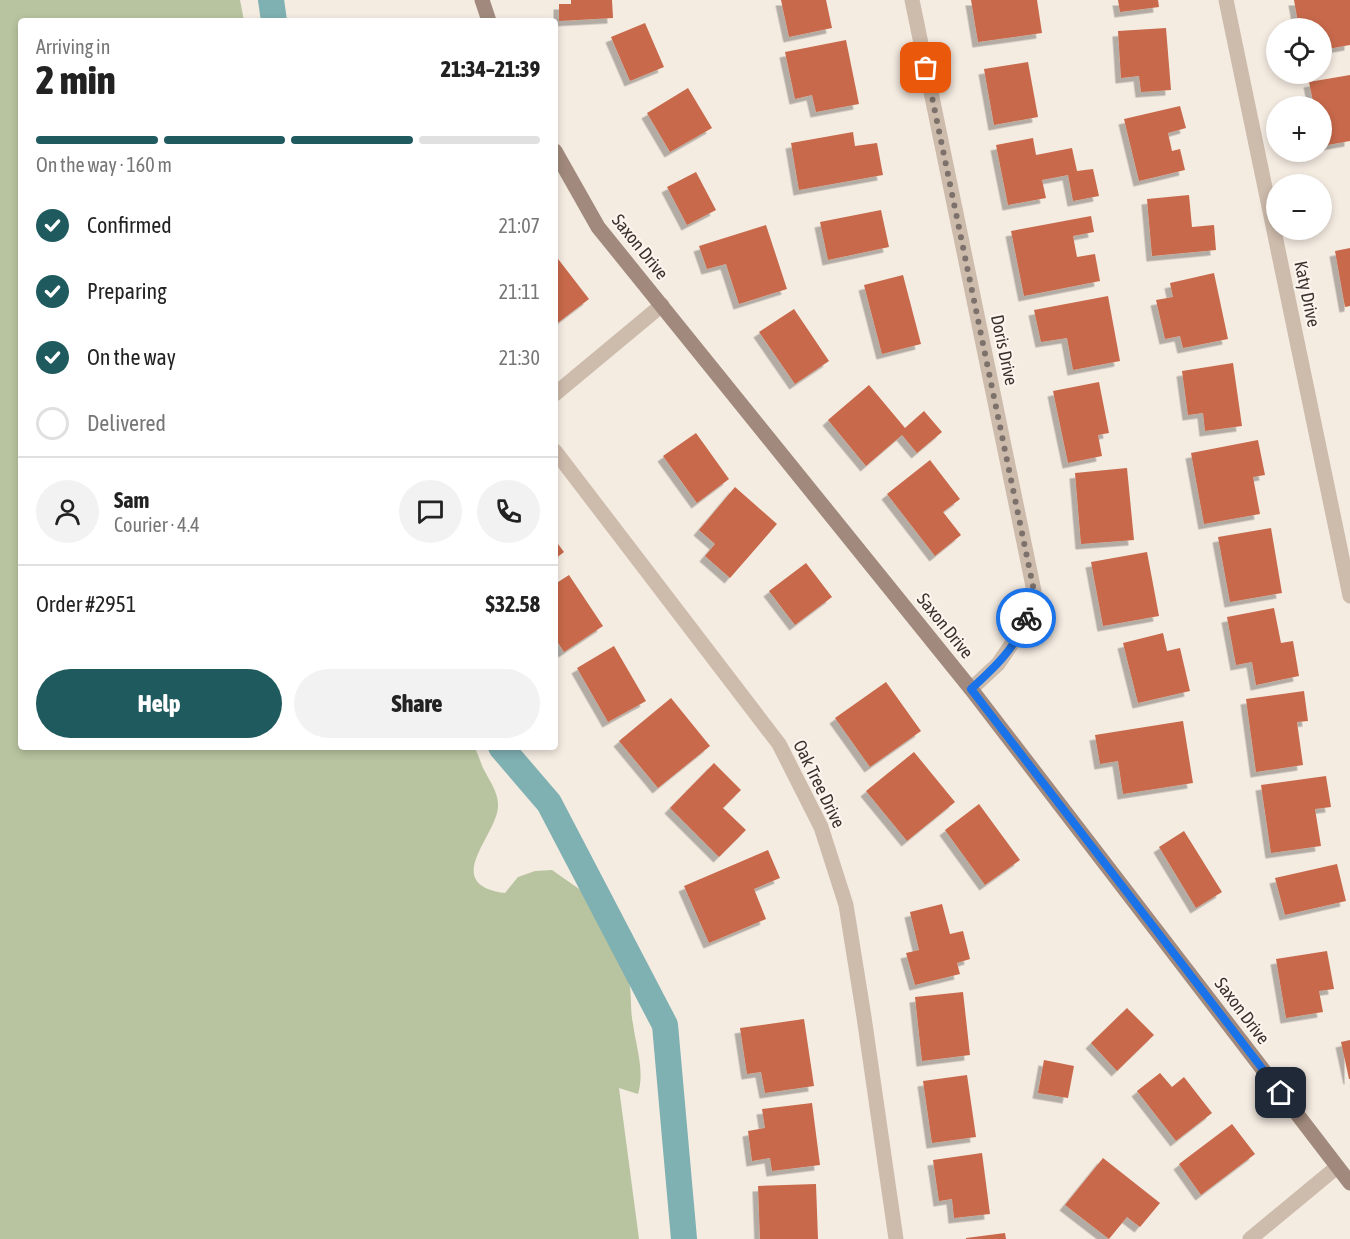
<!DOCTYPE html>
<meta charset="utf-8">
<style>
:root{--surface:#fff;--page:#f2f2f2;--text:#222;--muted:#767676;--line:#e0e0e0;--accent:#1f5a5e}
body{margin:0;font-family:"Asap Condensed",sans-serif;background:var(--page);color:var(--text);height:100vh;display:flex;flex-direction:column;font-size:22px;white-space:nowrap}
*{box-sizing:border-box;margin:0}
p{font-size:20px;color:var(--muted)}
.icon{flex:none;width:33px;height:33px;fill:none;stroke:currentColor;stroke-width:2;stroke-linecap:round;stroke-linejoin:round}
.map{position:relative;flex:1;overflow:hidden}
.sheet{position:absolute;left:18px;top:18px;width:540px;height:732px;display:flex;flex-direction:column;background:var(--surface);border-radius:6px;box-shadow:0 3px 9px #0003}
.sheet>*{flex:none}
.tools{position:absolute;left:1266px;top:18px;display:grid;gap:12px}
.tools a{display:grid;place-items:center;width:66px;height:66px;border-radius:50%;background:var(--surface);box-shadow:0 3px 9px #0003;font-size:30px}
.pin{position:absolute;display:grid;place-items:center;width:51px;height:51px;color:#fff;margin:-26px;border-radius:12px;box-shadow:0 3px 9px #0006}
.courier{position:absolute;display:grid;place-items:center;width:60px;height:60px;margin:-30px;border:4px solid #1a73e8;border-radius:50%;background:#fff;color:#222;box-shadow:0 2px 8px #0007}
.overview em{font-style:normal;font-weight:800}
.overview div{display:flex;flex-direction:column-reverse}
.overview{display:flex;align-items:center;justify-content:space-between;height:102px;padding:0 18px}
h1{font-size:39px;font-weight:800;line-height:45px}
.bar{display:grid;grid-template-columns:repeat(4,1fr);gap:9px 6px;align-content:center;height:72px;padding:0 18px}
.bar i{height:8px;border-radius:4px;background:var(--line)}
.bar .current{background:var(--accent)}
.bar p{grid-column:span 4}
.line{display:flex;align-items:center;gap:15px;padding:0 18px;border-top:2px solid var(--line)}
.line div{flex:1}
.round{display:grid;place-items:center;flex:none;width:63px;height:63px;border-radius:32px;background:var(--page)}
ol{padding:0 18px;list-style:none}
li{display:flex;align-items:center;gap:18px;height:66px}
li p{margin-inline-start:auto}
li .icon{padding:6px;border-radius:50%;background:var(--accent);color:#fff;stroke-width:4}
li:last-child{color:var(--muted)}
li i{width:33px;height:33px;border:3px solid var(--line);border-radius:50%}
.cta{display:flex;gap:12px;margin-top:auto;padding:12px 18px}
.cta a{flex:1;height:69px;border-radius:36px;background:var(--accent);color:#fff;font-size:24px;font-weight:800;line-height:69px;text-align:center}
.cta a+a{background:var(--page);color:var(--text)}
.map>svg:first-child{display:block}
</style>
<div class="map">
<svg width="1350" height="1239" viewBox="0 0 1350 1239">
<defs>
<filter id="shadow"><feDropShadow dx="-5.5" dy="5.5" stdDeviation="0" flood-color="#0004"/></filter>
</defs>
<rect width="100%" height="100%" fill="#f4ebe1"/>
<path fill="#b8c4a0" d="M0 0H240L244 21H21V747H474C478 753 480 761 483 768 489 780 499 793 498 807 496 837 440 884 505 893L518 877 535 871 552 870 582 891 629 982C632 996 630 1010 633 1024 636 1047 645 1071 638 1094L619 1088 639 1239H0Z"/>
<g fill="none" stroke-linecap="round" stroke-linejoin="round">
<path stroke="#7fb0b2" stroke-width="26" d="M271 0 274 21
M501 747 549 803 665 1025 684 1239"/>
</g>
<path fill="#c8694b" filter="url(#shadow)" d="M571 0H612L613 18 559 21V4H571Z
M781 0H826L832 28 789 37Z
M971 0H1037L1042 33 978 42Z
M1118 0H1158L1159 7 1120 12Z
M1294 0H1350V45L1322 50V28H1299Z
M645 23 664 67 630 81 611 37Z
M1166 28 1171 90 1141 92 1139 76 1121 78 1118 31Z
M846 40 859 104 816 112 812 95 795 99 785 52Z
M1028 62 1038 117 994 125 984 69Z
M1350 75V141L1322 146V106H1314L1309 82Z
M688 88 712 128 670 152 647 113Z
M1180 106 1186 128 1168 133 1172 151 1180 149 1185 170 1139 181 1124 119Z
M853 132 855 146 877 143 883 175 799 190 791 143Z
M1033 138 1036 155 1072 148 1077 171 1093 169 1099 196 1073 201 1068 175 1042 180 1046 198 1008 205 996 145Z
M696 172 716 210 687 225 667 187Z
M1189 195 1192 227 1214 225 1216 250 1152 256 1147 199Z
M881 210 889 247 828 260 820 222Z
M1091 216 1094 232 1073 236 1077 257 1095 254 1100 281 1024 296 1011 231Z
M766 225 787 289 739 304 726 264 707 269 699 246Z
M1350 248V306L1345 307 1335 251Z
M555 255 589 299 555 325Z
M1214 273 1228 339 1183 348 1180 336 1165 339 1156 300 1173 297 1170 283Z
M903 275 921 344 882 354 864 285Z
M1108 296 1120 361 1073 370 1067 338 1041 342 1034 310Z
M794 309 829 361 795 384 759 332Z
M1233 363 1242 426 1205 431 1203 413 1188 415 1182 371Z
M1099 382 1109 433 1098 435 1102 456 1068 463 1053 391Z
M869 385 905 428 924 411 942 432 917 453 902 435 866 466 828 420Z
M696 433 729 479 697 503 663 456Z
M1258 440 1265 475 1253 477 1260 514 1204 524 1191 453Z
M930 460 960 499 943 512 961 535 935 556 887 494Z
M1127 468 1134 540 1081 544 1075 473Z
M735 487 777 524 730 578 705 556 715 544 699 530Z
M1271 528 1282 593 1230 602 1218 537Z
M555 540 564 552 555 559Z
M1147 552 1159 616 1103 626 1091 562Z
M806 563 832 597 795 625 769 591Z
M569 575 603 626 564 652 555 638V584Z
M1274 608 1281 643 1293 641 1299 676 1256 685 1252 662 1236 665 1227 617Z
M1163 633 1167 651 1180 648 1190 691 1138 703 1123 643Z
M614 646 646 701 608 722 577 668Z
M886 682 921 731 870 767 835 718Z
M1304 691 1308 721 1297 722 1303 765 1256 772 1246 699Z
M671 698 710 746 658 788 619 741Z
M1183 721 1193 783 1123 794 1118 761 1100 764 1095 735Z
M914 752 955 802 907 841 866 791Z
M714 763 741 790 723 808 746 830 719 857 670 808Z
M1326 776 1331 807 1315 809 1321 846 1271 853 1261 785Z
M979 804 1020 860 985 885 945 830Z
M1184 831 1222 892 1196 908 1159 847Z
M768 850 780 878 754 889 766 919 709 943 684 886Z
M1337 864 1346 901 1285 915 1275 878Z
M942 904 950 934 963 931 970 959 957 963 960 974 915 985 906 953 919 950 910 912Z
M1327 951 1334 989 1319 991 1323 1012 1286 1018 1276 959Z
M963 992 970 1055 922 1061 915 997Z
M1127 1008 1154 1035 1117 1071 1091 1043Z
M804 1019 814 1086 765 1093 761 1072 747 1074 740 1028Z
M1350 1040V1079H1349L1341 1042Z
M1044 1060 1074 1066 1068 1098 1038 1093Z
M1160 1073 1172 1087 1184 1077 1212 1113 1176 1141 1137 1091Z
M967 1075 976 1137 932 1143 923 1081Z
M812 1103 820 1165 772 1171 770 1158 752 1161 748 1131 765 1128 762 1109Z
M1232 1124 1255 1154 1201 1195 1179 1164Z
M982 1153 990 1214 954 1218 952 1199 939 1201 933 1160Z
M1103 1158 1160 1203 1140 1227 1127 1217 1109 1239 1065 1205Z
M816 1184 818 1239H760L758 1186Z
M1005 1233 1006 1239H966V1238Z"/>
<g fill="none" stroke-linecap="round" stroke-linejoin="round">
<path stroke="#cdbbac" stroke-width="15" d="M912 0 1034 591 1022 629 998 664 971 689
M1226 0 1350 596
M555 394 662 305
M555 451 779 744 821 827 846 905 864 1017 896 1239
M1250 1239 1337 1167"/>
<path stroke="#a18a7d" stroke-width="15" d="M482 0 489 21
M555 151 598 227 971 689 1350 1183"/>
</g>
<g fill="none" stroke-linecap="round" stroke-linejoin="round">
<path stroke="#7c716b" stroke-width="6" stroke-dasharray="0 10.8" d="M926 68 1034 591 1026 618"/>
<path stroke="#1a73e8" stroke-width="8" d="M1026 618C1017 647 993 669 971 689L1281 1093"/>
</g>
<g text-anchor="middle" stroke-width="4.5" stroke-linejoin="round" paint-order="stroke">
<g font-size="18" fill="#3b302b" stroke="#fbf5ee">
<text transform="translate(640 247) rotate(51)" y="6">Saxon Drive</text>
<text transform="translate(1307 294) rotate(78)" y="6">Katy Drive</text>
<text transform="translate(1004 350) rotate(78)" y="6">Doris Drive</text>
<text transform="translate(945 626) rotate(51)" y="6">Saxon Drive</text>
<text transform="translate(819 784) rotate(64)" y="6">Oak Tree Drive</text>
<text transform="translate(1242 1011) rotate(53)" y="6">Saxon Drive</text>
</g>
</g>
</svg>
<div class="tools">
<a><svg class="icon" aria-label="locate" viewBox="0 0 24 24"><circle cx="12" cy="12" r="6"/><path d="M12 2v4M12 18v4M2 12h4M18 12h4"/></svg></a>
<a>+</a>
<a>−</a>
</div>
<div class="pin" style="left:926px;top:68px;background:#ea580c"><svg class="icon" aria-label="bag" viewBox="0 0 24 24"><path d="M5 8h14l-1 12H6zM9 8a3 3 0 0 1 6 0"/></svg></div>
<div class="pin" style="left:1281px;top:1093px;background:#1f2937"><svg class="icon" aria-label="home" viewBox="0 0 24 24"><path d="M3 11l9-7 9 7M6 9v11h12V9"/></svg></div>
<div class="courier" style="left:1026px;top:618px"><svg class="icon" aria-label="bike" viewBox="0 0 24 24"><circle cx="6" cy="16" r="4"/><circle cx="18" cy="16" r="4"/><path d="M6 16l4-8h5l3 8M10 8l3 8H6M13 5h3"/></svg></div>
<section class="sheet">
<div class="overview"><div><h1>2 min</h1><p>Arriving in</p></div><em>21:34–21:39</em></div>
<div class="bar"><i class="current"></i><i class="current"></i><i class="current"></i><i></i><p>On the way · 160 m</p></div>
<ol>
<li><svg class="icon" aria-label="check" viewBox="0 0 24 24"><path d="M5 12l5 5 9-10"/></svg>Confirmed<p>21:07</p></li>
<li><svg class="icon" aria-label="check" viewBox="0 0 24 24"><path d="M5 12l5 5 9-10"/></svg>Preparing<p>21:11</p></li>
<li><svg class="icon" aria-label="check" viewBox="0 0 24 24"><path d="M5 12l5 5 9-10"/></svg>On the way<p>21:30</p></li>
<li><i></i>Delivered</li>
</ol>
<div class="line" style="height:108px"><a class="round"><svg class="icon" aria-label="person" viewBox="0 0 24 24"><circle cx="12" cy="8" r="4"/><path d="M4 21q1-7 8-7t8 7"/></svg></a><div><b>Sam</b><p>Courier · 4.4</p></div><a class="round"><svg class="icon" aria-label="chat" viewBox="0 0 24 24"><path d="M4 5h16v11H9l-5 4z"/></svg></a><a class="round"><svg class="icon" aria-label="phone" viewBox="0 0 24 24"><path d="M5 4h4l2 5-3 2q2 4 5 5l2-3 5 2v4C11 20 4 13 5 4z"/></svg></a></div>
<div class="line" style="height:78px"><div>Order #2951</div><b>$32.58</b></div>
<div class="cta"><a>Help</a><a>Share</a></div>
</section>
</div>
